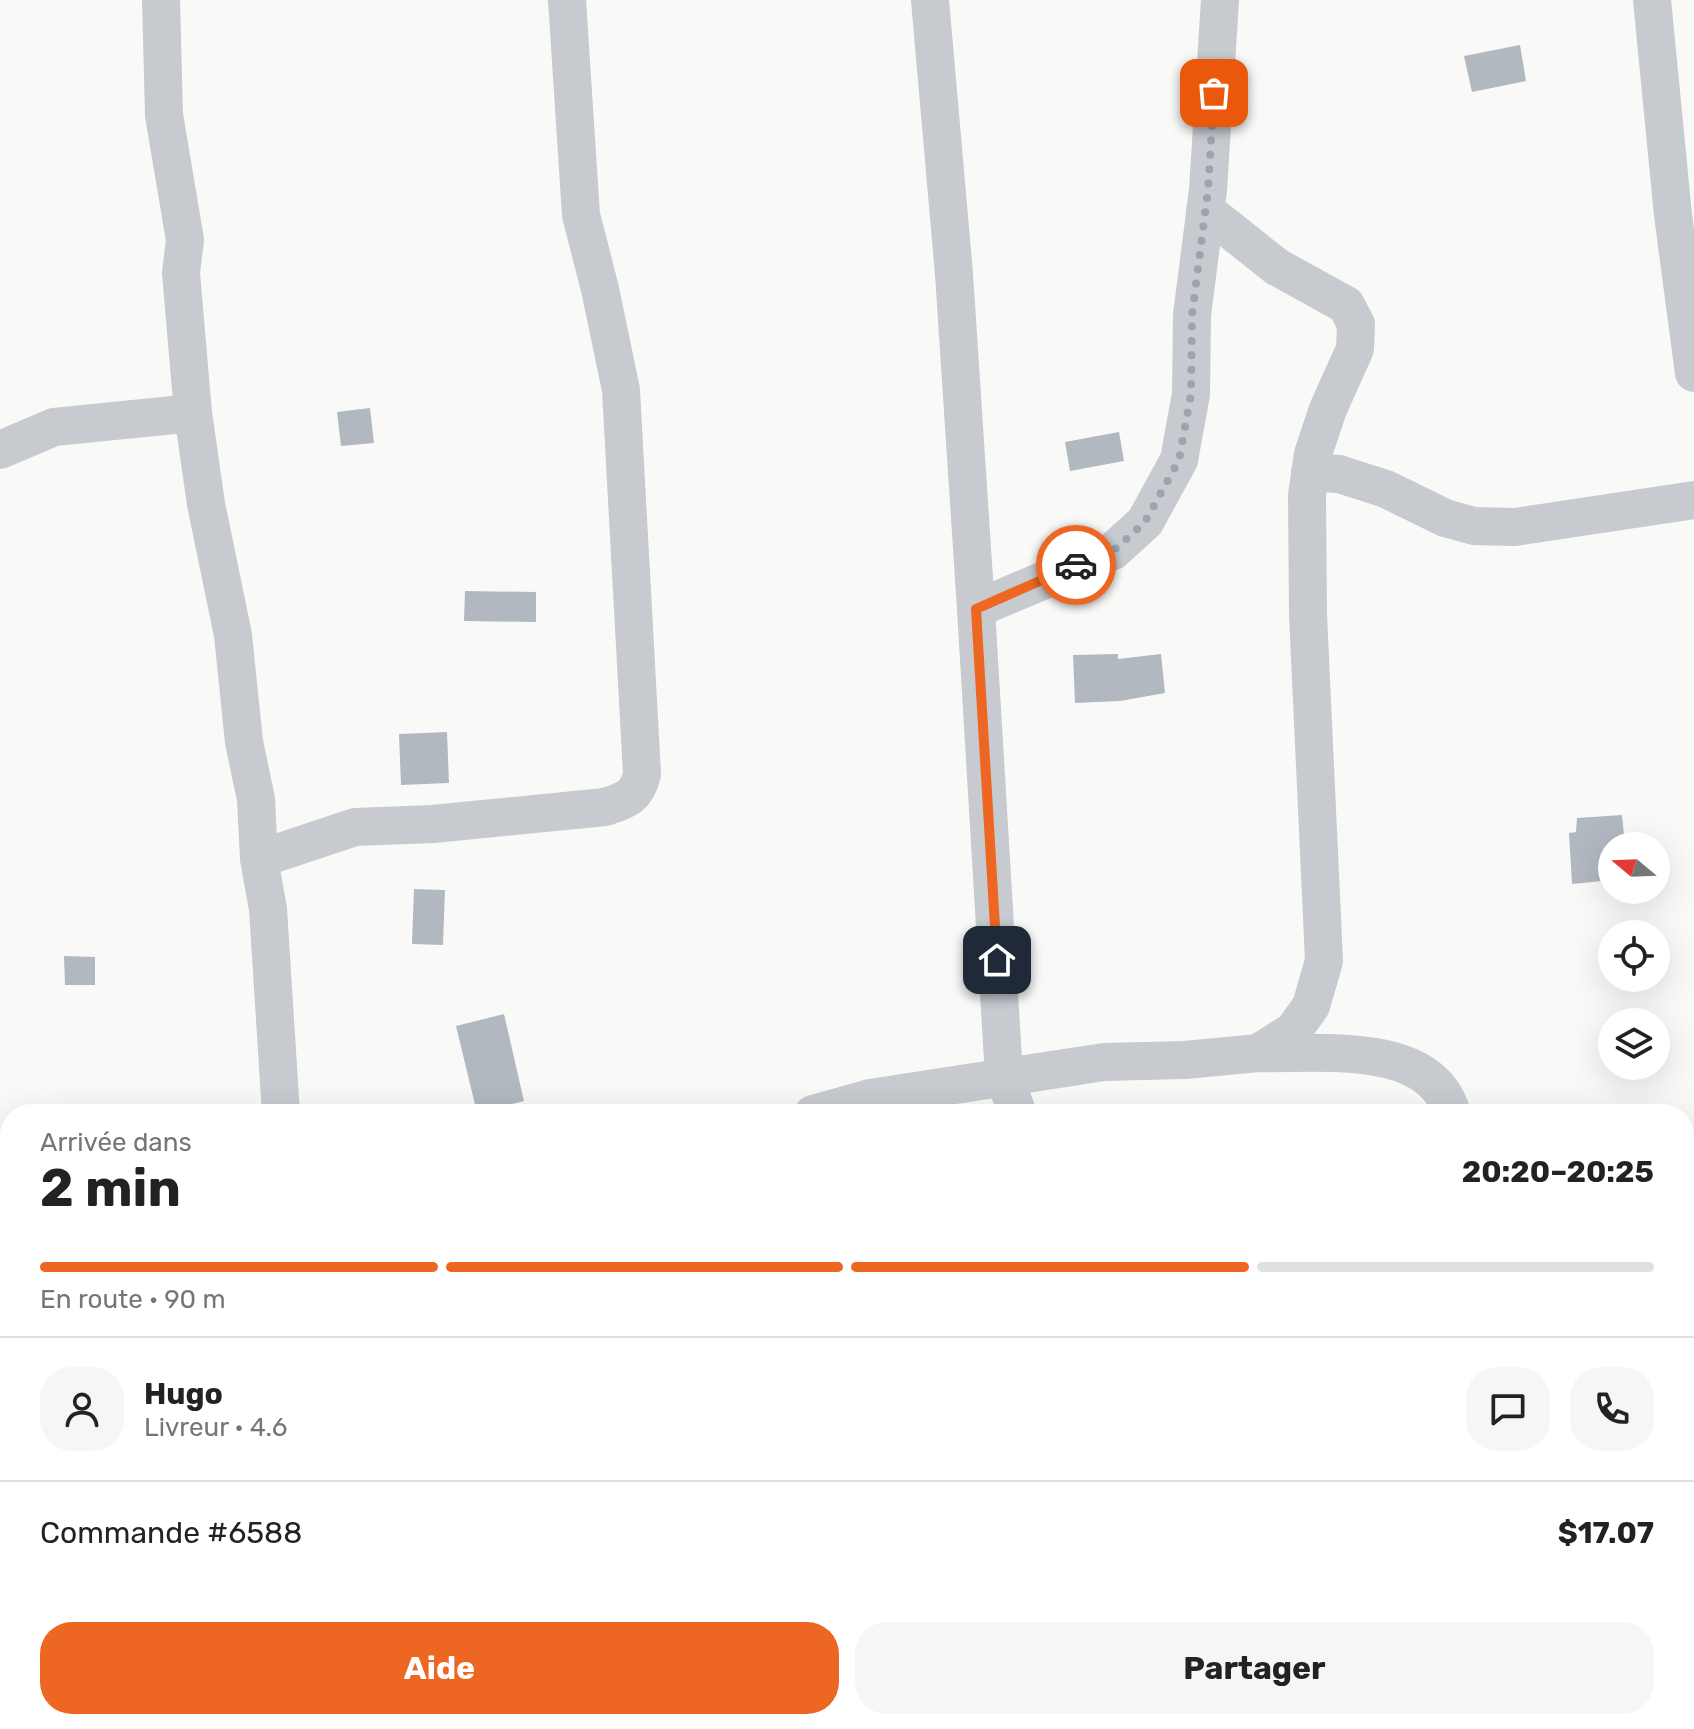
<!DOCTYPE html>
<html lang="fr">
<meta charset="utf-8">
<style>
:root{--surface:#fff;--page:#f6f6f6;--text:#222;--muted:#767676;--line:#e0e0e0;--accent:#ed6723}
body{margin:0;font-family:Rubik,sans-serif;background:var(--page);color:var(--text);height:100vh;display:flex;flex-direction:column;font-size:30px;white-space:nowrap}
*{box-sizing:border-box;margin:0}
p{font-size:26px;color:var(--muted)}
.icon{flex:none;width:44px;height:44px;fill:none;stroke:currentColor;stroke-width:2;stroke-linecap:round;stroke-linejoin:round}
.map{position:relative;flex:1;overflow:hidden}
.side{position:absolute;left:0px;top:1104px;width:1694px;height:626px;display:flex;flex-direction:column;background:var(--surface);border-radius:32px 32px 0 0;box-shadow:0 8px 32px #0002}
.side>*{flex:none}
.needle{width:52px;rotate:289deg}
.tools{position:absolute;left:1598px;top:832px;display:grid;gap:16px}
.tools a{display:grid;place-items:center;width:72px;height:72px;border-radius:50%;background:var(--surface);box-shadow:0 8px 32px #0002;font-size:40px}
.pin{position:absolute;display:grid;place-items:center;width:68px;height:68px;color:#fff;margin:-34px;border-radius:16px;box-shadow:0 4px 12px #0006}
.courier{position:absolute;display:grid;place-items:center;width:80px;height:80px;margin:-40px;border:6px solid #ed6723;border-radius:50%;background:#fff;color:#222;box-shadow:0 2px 10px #0007}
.summary em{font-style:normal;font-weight:700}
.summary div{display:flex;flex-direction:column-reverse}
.summary{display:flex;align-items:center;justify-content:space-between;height:136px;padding:0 40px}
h1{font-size:52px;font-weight:700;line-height:60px}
.bar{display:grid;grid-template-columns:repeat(4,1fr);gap:12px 8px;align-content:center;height:96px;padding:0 40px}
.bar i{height:10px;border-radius:6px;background:var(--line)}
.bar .selected{background:var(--accent)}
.bar p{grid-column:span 4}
.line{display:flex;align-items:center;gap:20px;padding:0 40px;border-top:2px solid var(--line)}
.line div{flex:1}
.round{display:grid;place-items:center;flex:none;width:84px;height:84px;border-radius:32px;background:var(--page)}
.primary-button{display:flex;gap:16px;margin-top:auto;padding:16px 40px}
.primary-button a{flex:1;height:92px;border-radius:32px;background:var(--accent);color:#fff;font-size:32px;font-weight:700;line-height:92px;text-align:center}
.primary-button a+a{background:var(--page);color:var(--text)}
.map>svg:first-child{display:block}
</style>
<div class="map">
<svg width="1694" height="1729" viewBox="0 0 1694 1729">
<rect width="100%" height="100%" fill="#f9faf7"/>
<path fill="#b1b8bf" d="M1520 45 1526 81 1472 92 1464 56Z
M370 408 374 443 341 446 337 412Z
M1119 432 1124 461 1070 471 1065 442Z
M465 591 536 592V622L464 621Z
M1118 654V659L1161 654 1165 693 1120 701 1075 703 1073 655Z
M447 732 449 783 401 785 399 734Z
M1622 815 1625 846H1612V880L1572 884 1569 833 1576 832 1577 818Z
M414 889 445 890 443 945 412 944Z
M64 956 95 957V985H65Z
M504 1014 524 1101 477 1113 456 1026Z"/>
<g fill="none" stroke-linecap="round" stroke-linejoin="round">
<path stroke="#c7cacf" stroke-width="38" d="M161 0 164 115 185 240 181 273 193 413 206 504 233 635 244 742 256 799 259 859 268 909 281 1114
M930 0 954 274 976 609
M1652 0 1673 215 1694 373
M0 450 54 427 193 413
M1310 472 1339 474 1386 489 1445 518 1474 526 1515 527 1694 500
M259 859 355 827 433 824 605 807C626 800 637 797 642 774L621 390 600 289 581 215 567 0
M1258 1053C1320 1055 1431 1039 1452 1114
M813 1114 870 1098 1104 1062 1185 1060 1258 1053 1293 1031 1311 1006 1324 961 1308 614 1307 495 1313 454 1328 409 1355 349 1356 324 1346 305 1277 267 1205 210
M1018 1114 1004 1077 976 609 1113 551 1145 522 1179 460 1191 394 1192 315 1208 190 1220 0
M0 1330 10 1327
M0 1697 10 1696
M375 1720 376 1729
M820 1720 822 1729
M1146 1720 1147 1729
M1516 1720 1517 1729"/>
</g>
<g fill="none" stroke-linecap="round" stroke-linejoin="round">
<path stroke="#9aa5b0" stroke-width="8" stroke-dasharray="0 14.4" d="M1076 565 1113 551 1145 522 1179 460 1191 394 1192 315 1208 190 1214 93"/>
<path stroke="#ed6723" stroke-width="10" d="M997 960 976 609 1076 565"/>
</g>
</svg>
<div class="tools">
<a><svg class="needle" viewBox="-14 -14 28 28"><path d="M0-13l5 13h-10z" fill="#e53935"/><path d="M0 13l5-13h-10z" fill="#767676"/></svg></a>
<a><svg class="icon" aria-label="locate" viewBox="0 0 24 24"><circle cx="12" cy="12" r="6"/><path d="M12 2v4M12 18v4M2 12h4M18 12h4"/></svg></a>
<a><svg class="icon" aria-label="layers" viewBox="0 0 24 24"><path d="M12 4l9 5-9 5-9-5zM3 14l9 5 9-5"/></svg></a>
</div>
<div class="pin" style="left:1214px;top:93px;background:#ea580c"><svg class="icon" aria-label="bag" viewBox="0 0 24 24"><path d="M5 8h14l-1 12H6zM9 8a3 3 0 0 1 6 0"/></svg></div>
<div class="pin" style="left:997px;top:960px;background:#1f2937"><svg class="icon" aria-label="home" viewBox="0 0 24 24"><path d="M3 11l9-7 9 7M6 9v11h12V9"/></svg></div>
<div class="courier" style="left:1076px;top:565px"><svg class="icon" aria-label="car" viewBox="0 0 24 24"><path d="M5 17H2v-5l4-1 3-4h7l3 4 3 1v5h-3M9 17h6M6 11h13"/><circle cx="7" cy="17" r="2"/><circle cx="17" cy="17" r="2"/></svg></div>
<section class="side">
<div class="summary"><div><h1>2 min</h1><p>Arrivée dans</p></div><em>20:20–20:25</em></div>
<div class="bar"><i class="selected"></i><i class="selected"></i><i class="selected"></i><i></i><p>En route · 90 m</p></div>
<div class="line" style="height:144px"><a class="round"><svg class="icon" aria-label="person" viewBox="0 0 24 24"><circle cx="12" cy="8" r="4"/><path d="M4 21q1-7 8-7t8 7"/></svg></a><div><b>Hugo</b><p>Livreur · 4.6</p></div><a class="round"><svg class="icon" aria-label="chat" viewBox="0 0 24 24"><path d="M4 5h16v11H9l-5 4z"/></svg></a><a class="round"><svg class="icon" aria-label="phone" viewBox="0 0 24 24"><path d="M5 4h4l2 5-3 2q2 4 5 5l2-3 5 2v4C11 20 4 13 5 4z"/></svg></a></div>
<div class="line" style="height:104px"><div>Commande #6588</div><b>$17.07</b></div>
<div class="primary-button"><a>Aide</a><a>Partager</a></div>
</section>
</div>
